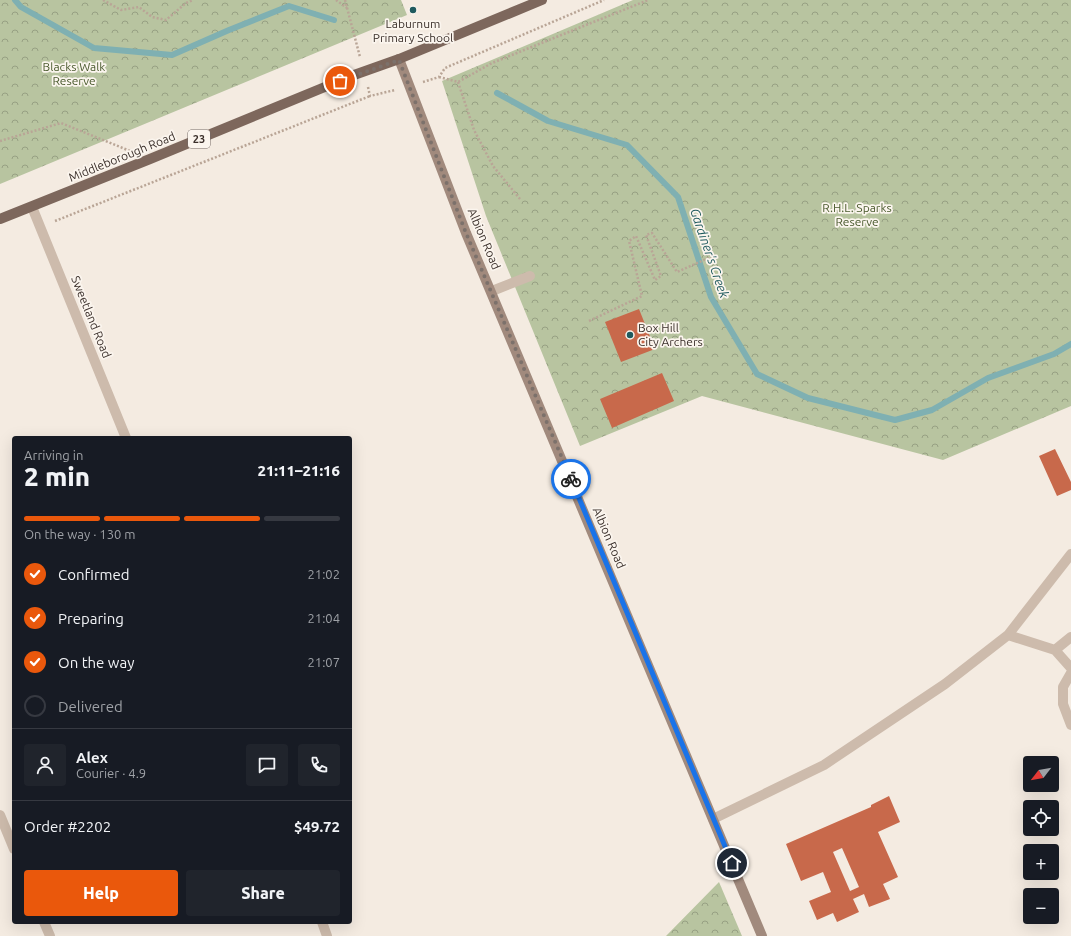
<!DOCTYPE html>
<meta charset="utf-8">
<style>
:root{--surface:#171b24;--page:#20242c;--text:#f1f3f6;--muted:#9ea1a6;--line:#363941;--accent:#ea580c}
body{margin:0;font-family:Ubuntu,sans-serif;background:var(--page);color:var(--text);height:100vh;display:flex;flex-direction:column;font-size:15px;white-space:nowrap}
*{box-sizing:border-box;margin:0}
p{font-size:13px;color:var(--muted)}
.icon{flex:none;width:22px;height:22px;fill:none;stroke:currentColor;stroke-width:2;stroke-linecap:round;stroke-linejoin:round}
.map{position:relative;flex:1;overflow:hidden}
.side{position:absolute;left:12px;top:436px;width:340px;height:488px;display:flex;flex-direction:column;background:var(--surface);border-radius:4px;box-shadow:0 4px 16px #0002}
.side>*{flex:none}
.needle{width:26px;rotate:239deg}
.buttons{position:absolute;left:1023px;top:756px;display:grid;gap:8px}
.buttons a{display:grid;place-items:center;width:36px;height:36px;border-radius:4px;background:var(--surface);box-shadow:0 4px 16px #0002;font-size:20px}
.pin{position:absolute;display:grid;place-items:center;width:34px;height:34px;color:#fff;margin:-17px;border:2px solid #fff;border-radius:50%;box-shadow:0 1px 4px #0007}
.courier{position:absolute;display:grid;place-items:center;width:40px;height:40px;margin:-20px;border:3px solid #1a73e8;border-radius:50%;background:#fff;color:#222;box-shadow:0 1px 5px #0007}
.headline em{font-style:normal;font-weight:800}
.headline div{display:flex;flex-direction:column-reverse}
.headline{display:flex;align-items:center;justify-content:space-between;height:68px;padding:0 12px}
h1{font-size:26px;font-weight:800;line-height:30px}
.bar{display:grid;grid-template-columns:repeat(4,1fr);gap:6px 4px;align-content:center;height:48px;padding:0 12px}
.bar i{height:5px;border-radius:3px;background:var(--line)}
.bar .selected{background:var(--accent)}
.bar p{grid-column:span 4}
.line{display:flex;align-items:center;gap:10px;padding:0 12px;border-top:1px solid var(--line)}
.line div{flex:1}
.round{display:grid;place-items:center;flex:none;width:42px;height:42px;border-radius:4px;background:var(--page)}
ol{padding:0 12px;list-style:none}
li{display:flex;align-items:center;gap:12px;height:44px}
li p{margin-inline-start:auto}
li .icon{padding:4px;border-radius:50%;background:var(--accent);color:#fff;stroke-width:4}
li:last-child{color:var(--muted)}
li i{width:22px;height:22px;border:2px solid var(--line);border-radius:50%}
.primary-button{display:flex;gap:8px;margin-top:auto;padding:8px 12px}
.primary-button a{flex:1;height:46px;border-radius:4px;background:var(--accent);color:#fff;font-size:16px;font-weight:800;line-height:46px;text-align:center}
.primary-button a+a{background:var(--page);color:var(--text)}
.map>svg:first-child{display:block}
</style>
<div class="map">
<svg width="1071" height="936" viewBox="0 0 1071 936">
<defs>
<pattern id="park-crowns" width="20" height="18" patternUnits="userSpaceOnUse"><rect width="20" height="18" fill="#b8c4a0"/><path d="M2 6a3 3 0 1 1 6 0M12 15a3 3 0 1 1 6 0" fill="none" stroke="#97a083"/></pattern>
</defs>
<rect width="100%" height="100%" fill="#f4ebe1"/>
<path fill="url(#park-crowns)" d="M0 0H401L407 15 0 184Z
M633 0H1071V406L943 460 702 396 580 446 486 216 442 81Z
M719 882 742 936H666Z"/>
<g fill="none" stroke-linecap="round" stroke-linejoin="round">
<path stroke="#7fb0b2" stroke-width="6" d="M15 0 21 7 94 48 172 55 229 30 289 6 334 20
M497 93 548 121 627 145 678 197 711 297 757 374 808 398 895 420 932 410 988 378 1054 354 1071 344"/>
</g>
<path fill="#c8694b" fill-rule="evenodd" d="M639 309 655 349 621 362 605 322Z
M662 373 674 401 612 428 600 399Z
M1055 449 1071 482V490L1057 496 1039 456Z
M889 796 900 822 878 832 898 877 883 884 890 899 869 907 864 894 853 899 859 912 837 922 833 913 817 920 809 901 831 892 823 872 801 881 786 844 871 807V805ZM842 848 859 887 850 891 833 852Z"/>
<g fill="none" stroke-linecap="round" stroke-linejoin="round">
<path stroke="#b9a596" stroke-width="2.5" stroke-dasharray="2 2" stroke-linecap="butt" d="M103 0 121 10 139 7 152 17 166 20 186 3 193 0
M336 0 347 8
M345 0 360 57
M439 77 458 82 492 63 648 0
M423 82 439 77 445 68 604 0
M458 82 474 130 493 166 520 199
M368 87 370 96 395 90
M0 141 61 123 130 151
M55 221 370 96
M589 321 642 296 629 241 636 236 655 280 661 276 646 235 652 233 677 272 713 256"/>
<path stroke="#cdbbac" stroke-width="10" d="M492 291 530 276
M1008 635 1071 554
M1055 650 1071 668
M1071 673 1063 687V704L1071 725
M713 819 824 765 945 684 1008 635 1055 650 1071 637"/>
<path stroke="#cdbbac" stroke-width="10" d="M32 207 126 438
M0 815 14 849
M44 922 50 936
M322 922 327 936"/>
<path stroke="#a18a7d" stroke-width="10" d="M399 59 466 233 762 936"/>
<path stroke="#7d675c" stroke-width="10" d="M0 219 150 159 354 75 399 59 542 0"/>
</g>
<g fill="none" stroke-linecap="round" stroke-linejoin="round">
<path stroke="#7c716b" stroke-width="4" stroke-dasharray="0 7.2" d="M340 81 399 60 466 233 571 479"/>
<path stroke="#1a73e8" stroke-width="5" d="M571 479 732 863"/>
</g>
<g fill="#1f5a5e" stroke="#fbf5ee" stroke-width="1.5">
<circle cx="413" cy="10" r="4"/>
<circle cx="630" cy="335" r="4"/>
</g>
<g text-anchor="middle" stroke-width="3.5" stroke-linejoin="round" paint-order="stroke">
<rect fill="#fbf5ee" stroke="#756b66" stroke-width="1" x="188" y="130" width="22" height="18" rx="3"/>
<g font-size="11" font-weight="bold" fill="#3b302b">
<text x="199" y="143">23</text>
</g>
<g font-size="12" fill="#3b302b" stroke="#fbf5ee">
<text x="413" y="28">Laburnum<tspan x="413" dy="14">Primary School</tspan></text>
<text x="638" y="332" text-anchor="start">Box Hill<tspan x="638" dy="14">City Archers</tspan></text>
</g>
<g font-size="12" fill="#4a5a2e" stroke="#fbf5ee">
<text x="74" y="71">Blacks Walk<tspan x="74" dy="14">Reserve</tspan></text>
<text x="857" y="212">R.H.L. Sparks<tspan x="857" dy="14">Reserve</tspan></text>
</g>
<g font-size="12" fill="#3b302b" stroke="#fbf5ee">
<text transform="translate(122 157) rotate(-22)" y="4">Middleborough Road</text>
<text transform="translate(484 239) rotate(67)" y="4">Albion Road</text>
<text transform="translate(91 317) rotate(68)" y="4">Sweetland Road</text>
<text transform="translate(609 538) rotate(67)" y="4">Albion Road</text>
</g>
<g font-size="13" font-style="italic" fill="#1f5a5e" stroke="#fbf5ee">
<text transform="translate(710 253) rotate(71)" y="5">Gardiner's Creek</text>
</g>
</g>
</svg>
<div class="buttons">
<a><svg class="needle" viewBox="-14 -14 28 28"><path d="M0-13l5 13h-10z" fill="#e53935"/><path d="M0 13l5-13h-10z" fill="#9ea1a6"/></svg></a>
<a><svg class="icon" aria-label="locate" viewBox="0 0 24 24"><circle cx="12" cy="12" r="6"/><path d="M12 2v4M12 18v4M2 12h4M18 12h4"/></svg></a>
<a>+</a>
<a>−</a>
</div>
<div class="pin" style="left:340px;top:81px;background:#ea580c"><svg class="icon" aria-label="bag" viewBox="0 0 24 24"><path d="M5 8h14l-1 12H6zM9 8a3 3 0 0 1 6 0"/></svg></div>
<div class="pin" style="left:732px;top:863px;background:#1f2937"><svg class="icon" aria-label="home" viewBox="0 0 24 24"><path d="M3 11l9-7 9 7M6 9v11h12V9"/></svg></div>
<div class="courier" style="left:571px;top:479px"><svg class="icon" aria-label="bike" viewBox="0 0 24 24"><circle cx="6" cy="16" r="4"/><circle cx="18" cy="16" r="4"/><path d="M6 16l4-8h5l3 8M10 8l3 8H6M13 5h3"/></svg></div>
<section class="side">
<div class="headline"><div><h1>2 min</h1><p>Arriving in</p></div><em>21:11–21:16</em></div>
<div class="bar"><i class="selected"></i><i class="selected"></i><i class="selected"></i><i></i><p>On the way · 130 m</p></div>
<ol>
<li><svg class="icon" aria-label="check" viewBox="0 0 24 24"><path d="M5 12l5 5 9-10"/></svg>Confirmed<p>21:02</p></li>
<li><svg class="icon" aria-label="check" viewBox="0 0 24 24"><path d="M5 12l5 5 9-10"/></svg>Preparing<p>21:04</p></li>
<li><svg class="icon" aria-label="check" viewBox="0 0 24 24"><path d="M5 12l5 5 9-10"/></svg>On the way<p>21:07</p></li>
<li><i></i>Delivered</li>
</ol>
<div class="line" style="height:72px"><a class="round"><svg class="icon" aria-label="person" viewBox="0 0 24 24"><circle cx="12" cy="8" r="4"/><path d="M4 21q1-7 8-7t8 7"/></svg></a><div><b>Alex</b><p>Courier · 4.9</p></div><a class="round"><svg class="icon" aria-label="chat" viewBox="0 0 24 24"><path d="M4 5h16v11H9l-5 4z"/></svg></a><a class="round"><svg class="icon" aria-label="phone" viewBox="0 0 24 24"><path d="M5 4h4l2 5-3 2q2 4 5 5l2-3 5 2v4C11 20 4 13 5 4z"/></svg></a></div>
<div class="line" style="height:52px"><div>Order #2202</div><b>$49.72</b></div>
<div class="primary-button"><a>Help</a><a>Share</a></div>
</section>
</div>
